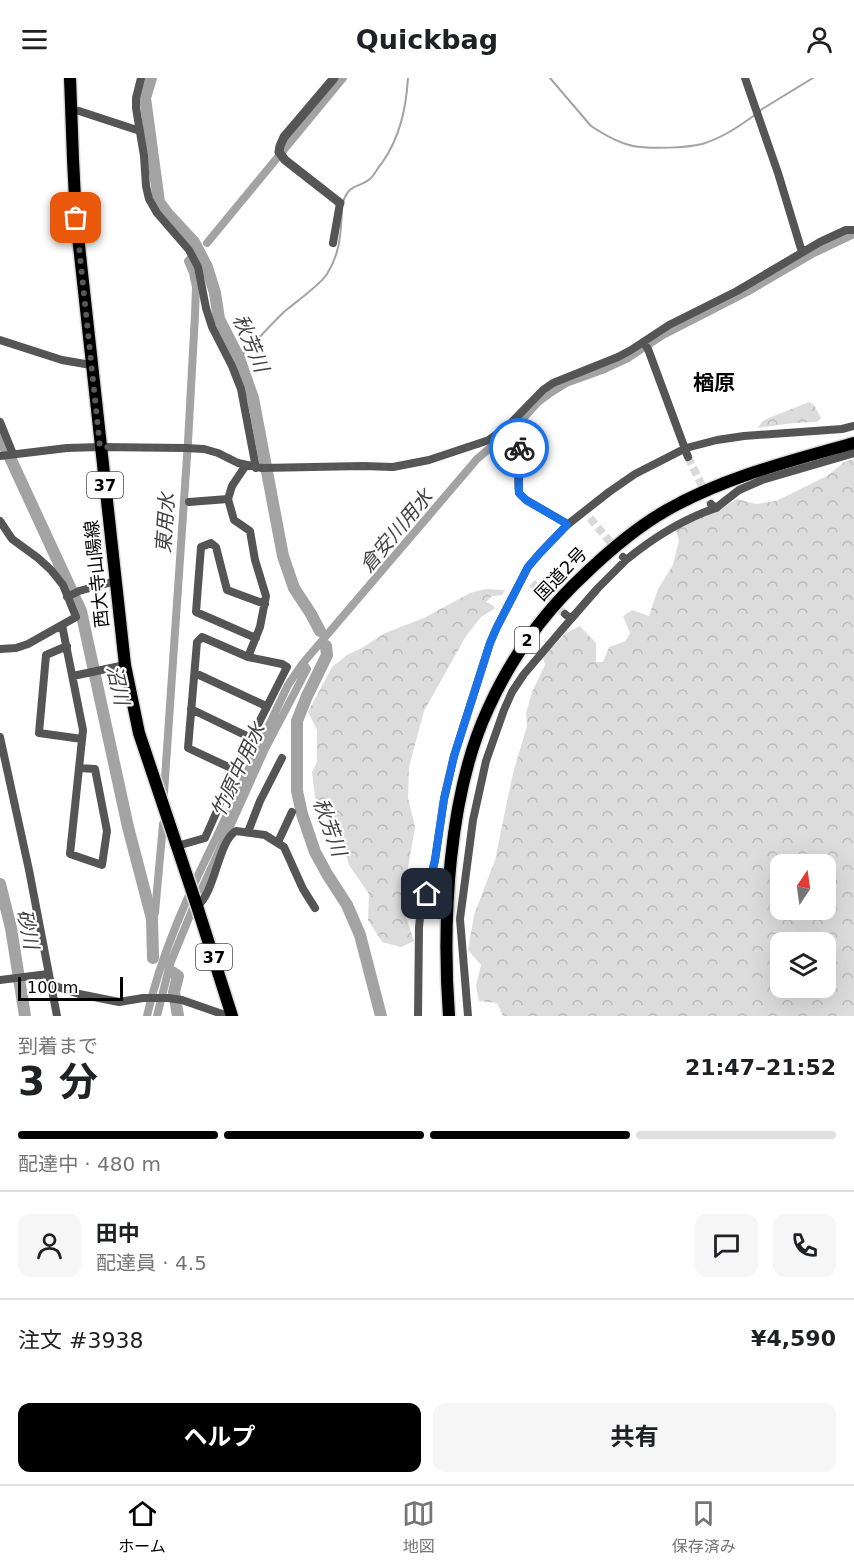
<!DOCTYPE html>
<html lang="ja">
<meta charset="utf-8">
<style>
:root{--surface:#fff;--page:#f6f6f6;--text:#202124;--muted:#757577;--line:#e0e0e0;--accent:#000}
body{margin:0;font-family:"DejaVu Sans","Noto Sans JP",sans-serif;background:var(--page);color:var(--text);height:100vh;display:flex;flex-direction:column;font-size:22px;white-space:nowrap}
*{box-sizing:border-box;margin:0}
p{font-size:20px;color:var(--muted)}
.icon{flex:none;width:33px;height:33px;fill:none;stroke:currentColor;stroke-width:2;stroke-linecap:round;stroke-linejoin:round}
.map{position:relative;height:938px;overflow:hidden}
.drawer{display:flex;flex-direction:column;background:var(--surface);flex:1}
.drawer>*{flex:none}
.needle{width:39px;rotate:13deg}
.fabs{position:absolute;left:770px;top:776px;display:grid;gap:12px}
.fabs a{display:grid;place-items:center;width:66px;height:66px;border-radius:12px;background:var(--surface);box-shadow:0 6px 24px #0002;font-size:30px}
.scale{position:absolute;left:18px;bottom:15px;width:105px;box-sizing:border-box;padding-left:6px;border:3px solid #000;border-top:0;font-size:16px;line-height:21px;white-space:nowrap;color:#000;-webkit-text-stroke:4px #fff;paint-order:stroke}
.pin{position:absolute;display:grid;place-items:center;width:51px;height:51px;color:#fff;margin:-26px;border-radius:12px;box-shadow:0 3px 9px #0006}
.courier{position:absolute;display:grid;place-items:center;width:60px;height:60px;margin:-30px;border:4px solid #1a73e8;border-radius:50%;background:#fff;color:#222;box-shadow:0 2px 8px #0007}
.head em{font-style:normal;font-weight:700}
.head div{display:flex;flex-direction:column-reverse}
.head{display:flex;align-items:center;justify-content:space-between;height:102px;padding:0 18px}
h1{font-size:39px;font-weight:700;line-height:45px}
.bar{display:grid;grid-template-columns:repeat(4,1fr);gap:9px 6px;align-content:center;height:72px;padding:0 18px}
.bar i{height:8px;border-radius:4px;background:var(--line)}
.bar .on{background:var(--accent)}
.bar p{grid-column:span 4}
.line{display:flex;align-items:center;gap:15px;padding:0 18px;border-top:2px solid var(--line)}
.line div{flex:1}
.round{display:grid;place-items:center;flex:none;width:63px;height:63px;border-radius:12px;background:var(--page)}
.button{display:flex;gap:12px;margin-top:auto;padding:12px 18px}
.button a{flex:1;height:69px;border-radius:12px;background:var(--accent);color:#fff;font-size:24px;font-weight:700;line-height:69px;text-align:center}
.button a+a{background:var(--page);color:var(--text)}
header{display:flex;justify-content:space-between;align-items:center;height:78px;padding:0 18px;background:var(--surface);font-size:27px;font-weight:700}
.tabs{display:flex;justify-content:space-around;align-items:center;height:84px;border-top:2px solid var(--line);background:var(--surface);font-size:16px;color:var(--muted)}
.tabs a{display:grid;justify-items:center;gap:3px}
.tabs .on{color:var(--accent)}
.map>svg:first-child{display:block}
</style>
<header><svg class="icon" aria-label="menu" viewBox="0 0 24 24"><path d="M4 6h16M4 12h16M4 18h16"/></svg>Quickbag<svg class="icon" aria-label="person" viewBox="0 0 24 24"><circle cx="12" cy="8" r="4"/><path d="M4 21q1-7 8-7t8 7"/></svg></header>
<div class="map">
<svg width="854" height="938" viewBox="0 0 854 938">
<defs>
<pattern id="forest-crowns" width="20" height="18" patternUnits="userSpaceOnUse" patternTransform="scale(1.5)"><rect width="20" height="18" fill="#dcdcdc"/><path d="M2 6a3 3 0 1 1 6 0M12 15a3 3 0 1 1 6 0" fill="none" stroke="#bbb"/></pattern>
</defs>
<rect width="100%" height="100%" fill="#fff"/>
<path fill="url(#forest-crowns)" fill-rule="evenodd" d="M809 324 814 327 821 340 817 344 794 345 757 350 764 342Z
M854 381V938H503L497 925 479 923 476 907 481 887 468 872 474 837 495 782 513 695 527 648 526 635 532 614 545 587 543 579 566 555 580 548 596 565V584H603L609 569 626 563 630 555 623 538 632 532 649 538 658 511 673 487 679 462 675 450 706 435 716 434 737 421 756 426 776 423 827 398 844 384ZM780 786H825V831H780ZM780 864H825V909H780Z
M485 511 505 512 502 517 492 518 486 524 494 528V531L481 539 466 558 424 633 409 689 408 720 415 749 406 801V839L414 863 401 869 382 864 368 842 369 816 349 787 341 756 315 720 312 694 317 684V652L308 634 332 589 347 577 362 570 385 555 424 540 470 515Z"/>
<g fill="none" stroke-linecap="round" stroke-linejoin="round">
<path stroke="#a3a3a3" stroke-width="2" d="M550 0 591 48C603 56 619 65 633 68 648 71 687 70 702 66 722 60 738 49 755 37
M759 33 813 0
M343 124C350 104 359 111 371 100 375 96 378 89 382 85 400 59 406 31 408 0
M239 280C255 265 269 248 285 233 297 223 319 208 327 196 340 176 341 154 342 132"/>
<path stroke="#a3a3a3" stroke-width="8" d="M207 165 343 0
M164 715 188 364 195 237 196 209 193 195 188 183 191 180
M200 815 265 671 307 591 303 585
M152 841 155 835 163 746
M147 938C161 876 188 817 216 760 240 709 264 658 288 607L303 585 477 381 519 345 538 324 550 315 566 305 602 292 628 280 663 257 747 214 812 176 852 157
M157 938 170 886 193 830"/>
<path stroke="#a3a3a3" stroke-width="12" d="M151 0 145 20 159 124 168 136 194 164 207 189 215 215 219 241 239 280 253 320 283 478 294 510 311 536 320 553
M0 358 81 533 128 749 152 841 153 880
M326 568 327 577 307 618 297 643V713L302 736 315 774 327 796 347 827 360 857 381 938
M0 806 11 850 25 938
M172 894 178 898 174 914 178 938"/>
<path stroke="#d9d9d9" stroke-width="8" stroke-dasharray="8 4" stroke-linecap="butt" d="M688 379 711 426
M590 440 622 478
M532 505 565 536"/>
<g stroke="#dbdbdb" stroke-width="15">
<path id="primary" d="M70 0 73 81 76 140 125 587 139 655 197 828 232 938"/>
</g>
<g stroke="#dbdbdb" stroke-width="15">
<path id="trunk" d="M449 938C442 844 448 717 488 631 511 580 544 534 585 496 610 472 637 449 667 432 725 399 790 383 854 365"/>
</g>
<path stroke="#555" stroke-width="8" d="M141 0 136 20V30L144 78 146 108 149 121 157 135 189 172 198 189 206 230 212 249 232 288 241 311 256 390
M745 0 778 95 802 174
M71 32 79 33 140 53
M333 165 340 125
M0 262 62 282 91 287
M643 264 648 271 688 379
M0 344 13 376
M509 347C527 365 515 392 519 415L526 422 564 444 567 447
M0 378 67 370 100 369 185 370 204 371 218 375 238 385 262 390 363 388 393 389 429 382 489 362 509 347 543 312 553 305 618 279 631 272 669 247 737 213 820 164 846 152H854
M246 387 232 408 228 421 234 442 250 453 255 482 266 518 260 549 248 579
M189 424 228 421
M716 430 739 412 762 402 854 375
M0 443 12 461 38 480 51 492 63 507 76 539 28 566 16 570 0 571
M626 482C653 460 683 441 716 430L711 426
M67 519 79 513 116 503
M565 536 571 541 598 510 626 482 623 479
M62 547 83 652 70 776 102 787 107 753 95 691 79 690
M256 560 196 534 201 469 211 465 216 469 227 512 265 526
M67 568 46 577 39 655 82 661
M195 595 266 628
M73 598 125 587
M191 631 251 660
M0 659 29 792 57 938
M248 754 260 723 282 680
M278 764 292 734
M177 768 205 760 235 692 287 589 282 586 248 579 202 559 197 564 188 670 235 692
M197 828C215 816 218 763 236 753L265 757 284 769 303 811 315 830
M0 902 48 896
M51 910 58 909 79 916 119 924 143 920H168L182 922 228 938
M418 938 419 849 421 831 427 816 435 782 444 721 454 678 490 565 497 549 528 489 540 475 567 447 609 414 635 396 686 370 717 362 744 358 842 351 854 348
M468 938 460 841 473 742 486 683 504 632 512 614 524 596 571 541"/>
<path stroke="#555" stroke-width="9" d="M334 0 284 59 280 68 279 74 285 82 340 125"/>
<use href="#primary" stroke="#000" stroke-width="12"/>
<use href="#trunk" stroke="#000" stroke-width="12"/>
</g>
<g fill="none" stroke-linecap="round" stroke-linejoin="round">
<path stroke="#595959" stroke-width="6" stroke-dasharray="0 10.8" d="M76 140 100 369 185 370 204 371 218 375 238 385 262 390 363 388 393 389 429 382 480 366 499 356 509 347C516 354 518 361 519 370"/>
<path stroke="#1a73e8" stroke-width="8" d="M427 816 435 782 444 721 454 678 490 565 497 549 528 489 540 475 567 447 564 444 526 422 519 415V370"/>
</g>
<g text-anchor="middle" stroke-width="4.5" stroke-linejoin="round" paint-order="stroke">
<g fill="#fff" stroke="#4c4c4c" stroke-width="1.5">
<rect x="87" y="394" width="36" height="26" rx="4.5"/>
<rect x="515" y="549" width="24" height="26" rx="4.5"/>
<rect x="196" y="866" width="36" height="26" rx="4.5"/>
</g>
<g font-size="16" font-weight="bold" fill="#000">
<text x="105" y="413">37</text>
<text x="527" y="568">2</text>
<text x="214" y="885">37</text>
</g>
<g font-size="18" fill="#000" stroke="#fff">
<text transform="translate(97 496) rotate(-96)" y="6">西大寺山陽線</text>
<text transform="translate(561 496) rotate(-46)" y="6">国道2号</text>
</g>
<g font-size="20" font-style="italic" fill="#444" stroke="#fff">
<text transform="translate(251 265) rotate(67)" y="7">秋芳川</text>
<text transform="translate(165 445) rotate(-86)" y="7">東用水</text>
<text transform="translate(396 453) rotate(-50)" y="7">倉安川用水</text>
<text transform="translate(118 607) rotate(77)" y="7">沼川</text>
<text transform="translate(238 692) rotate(-65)" y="7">竹原中用水</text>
<text transform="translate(330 749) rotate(70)" y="7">秋芳川</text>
<text transform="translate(28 851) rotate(79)" y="7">砂川</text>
</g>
<g font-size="21" font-weight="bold" fill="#000" stroke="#fff">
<text x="714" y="312">楢原</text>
</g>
</g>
</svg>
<div class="fabs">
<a><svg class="needle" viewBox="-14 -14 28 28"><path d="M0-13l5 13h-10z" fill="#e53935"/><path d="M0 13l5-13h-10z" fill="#757577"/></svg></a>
<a><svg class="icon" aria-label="layers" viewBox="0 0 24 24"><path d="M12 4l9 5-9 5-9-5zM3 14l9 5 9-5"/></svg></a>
</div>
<div class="scale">100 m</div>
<div class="pin" style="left:76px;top:140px;background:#ea580c"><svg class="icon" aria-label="bag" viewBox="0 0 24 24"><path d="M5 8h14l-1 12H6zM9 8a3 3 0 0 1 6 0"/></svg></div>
<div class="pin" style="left:427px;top:816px;background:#1f2937"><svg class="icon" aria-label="home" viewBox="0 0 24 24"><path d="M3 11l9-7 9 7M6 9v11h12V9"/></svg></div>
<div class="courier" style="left:519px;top:370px"><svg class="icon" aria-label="bike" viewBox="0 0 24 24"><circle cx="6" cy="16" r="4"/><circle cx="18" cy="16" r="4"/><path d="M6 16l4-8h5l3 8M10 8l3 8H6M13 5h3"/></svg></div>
</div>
<section class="drawer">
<div class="head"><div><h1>3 分</h1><p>到着まで</p></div><em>21:47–21:52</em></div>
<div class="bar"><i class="on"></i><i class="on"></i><i class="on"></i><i></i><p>配達中 · 480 m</p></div>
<div class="line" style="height:108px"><a class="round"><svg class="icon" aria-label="person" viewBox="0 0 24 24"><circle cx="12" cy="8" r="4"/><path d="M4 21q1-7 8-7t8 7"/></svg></a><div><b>田中</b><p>配達員 · 4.5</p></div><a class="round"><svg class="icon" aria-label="chat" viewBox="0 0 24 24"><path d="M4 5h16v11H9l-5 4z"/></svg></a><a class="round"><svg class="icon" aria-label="phone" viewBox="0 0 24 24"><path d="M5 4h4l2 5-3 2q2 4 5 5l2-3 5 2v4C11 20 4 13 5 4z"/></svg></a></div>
<div class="line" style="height:78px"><div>注文 #3938</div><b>¥4,590</b></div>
<div class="button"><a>ヘルプ</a><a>共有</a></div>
</section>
<nav class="tabs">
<a class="on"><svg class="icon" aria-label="home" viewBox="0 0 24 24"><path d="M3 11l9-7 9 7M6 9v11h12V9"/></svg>ホーム</a>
<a><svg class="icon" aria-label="map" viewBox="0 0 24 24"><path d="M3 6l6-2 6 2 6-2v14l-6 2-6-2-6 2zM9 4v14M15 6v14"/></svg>地図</a>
<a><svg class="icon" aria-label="saved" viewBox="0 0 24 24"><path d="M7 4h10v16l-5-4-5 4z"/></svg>保存済み</a>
</nav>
